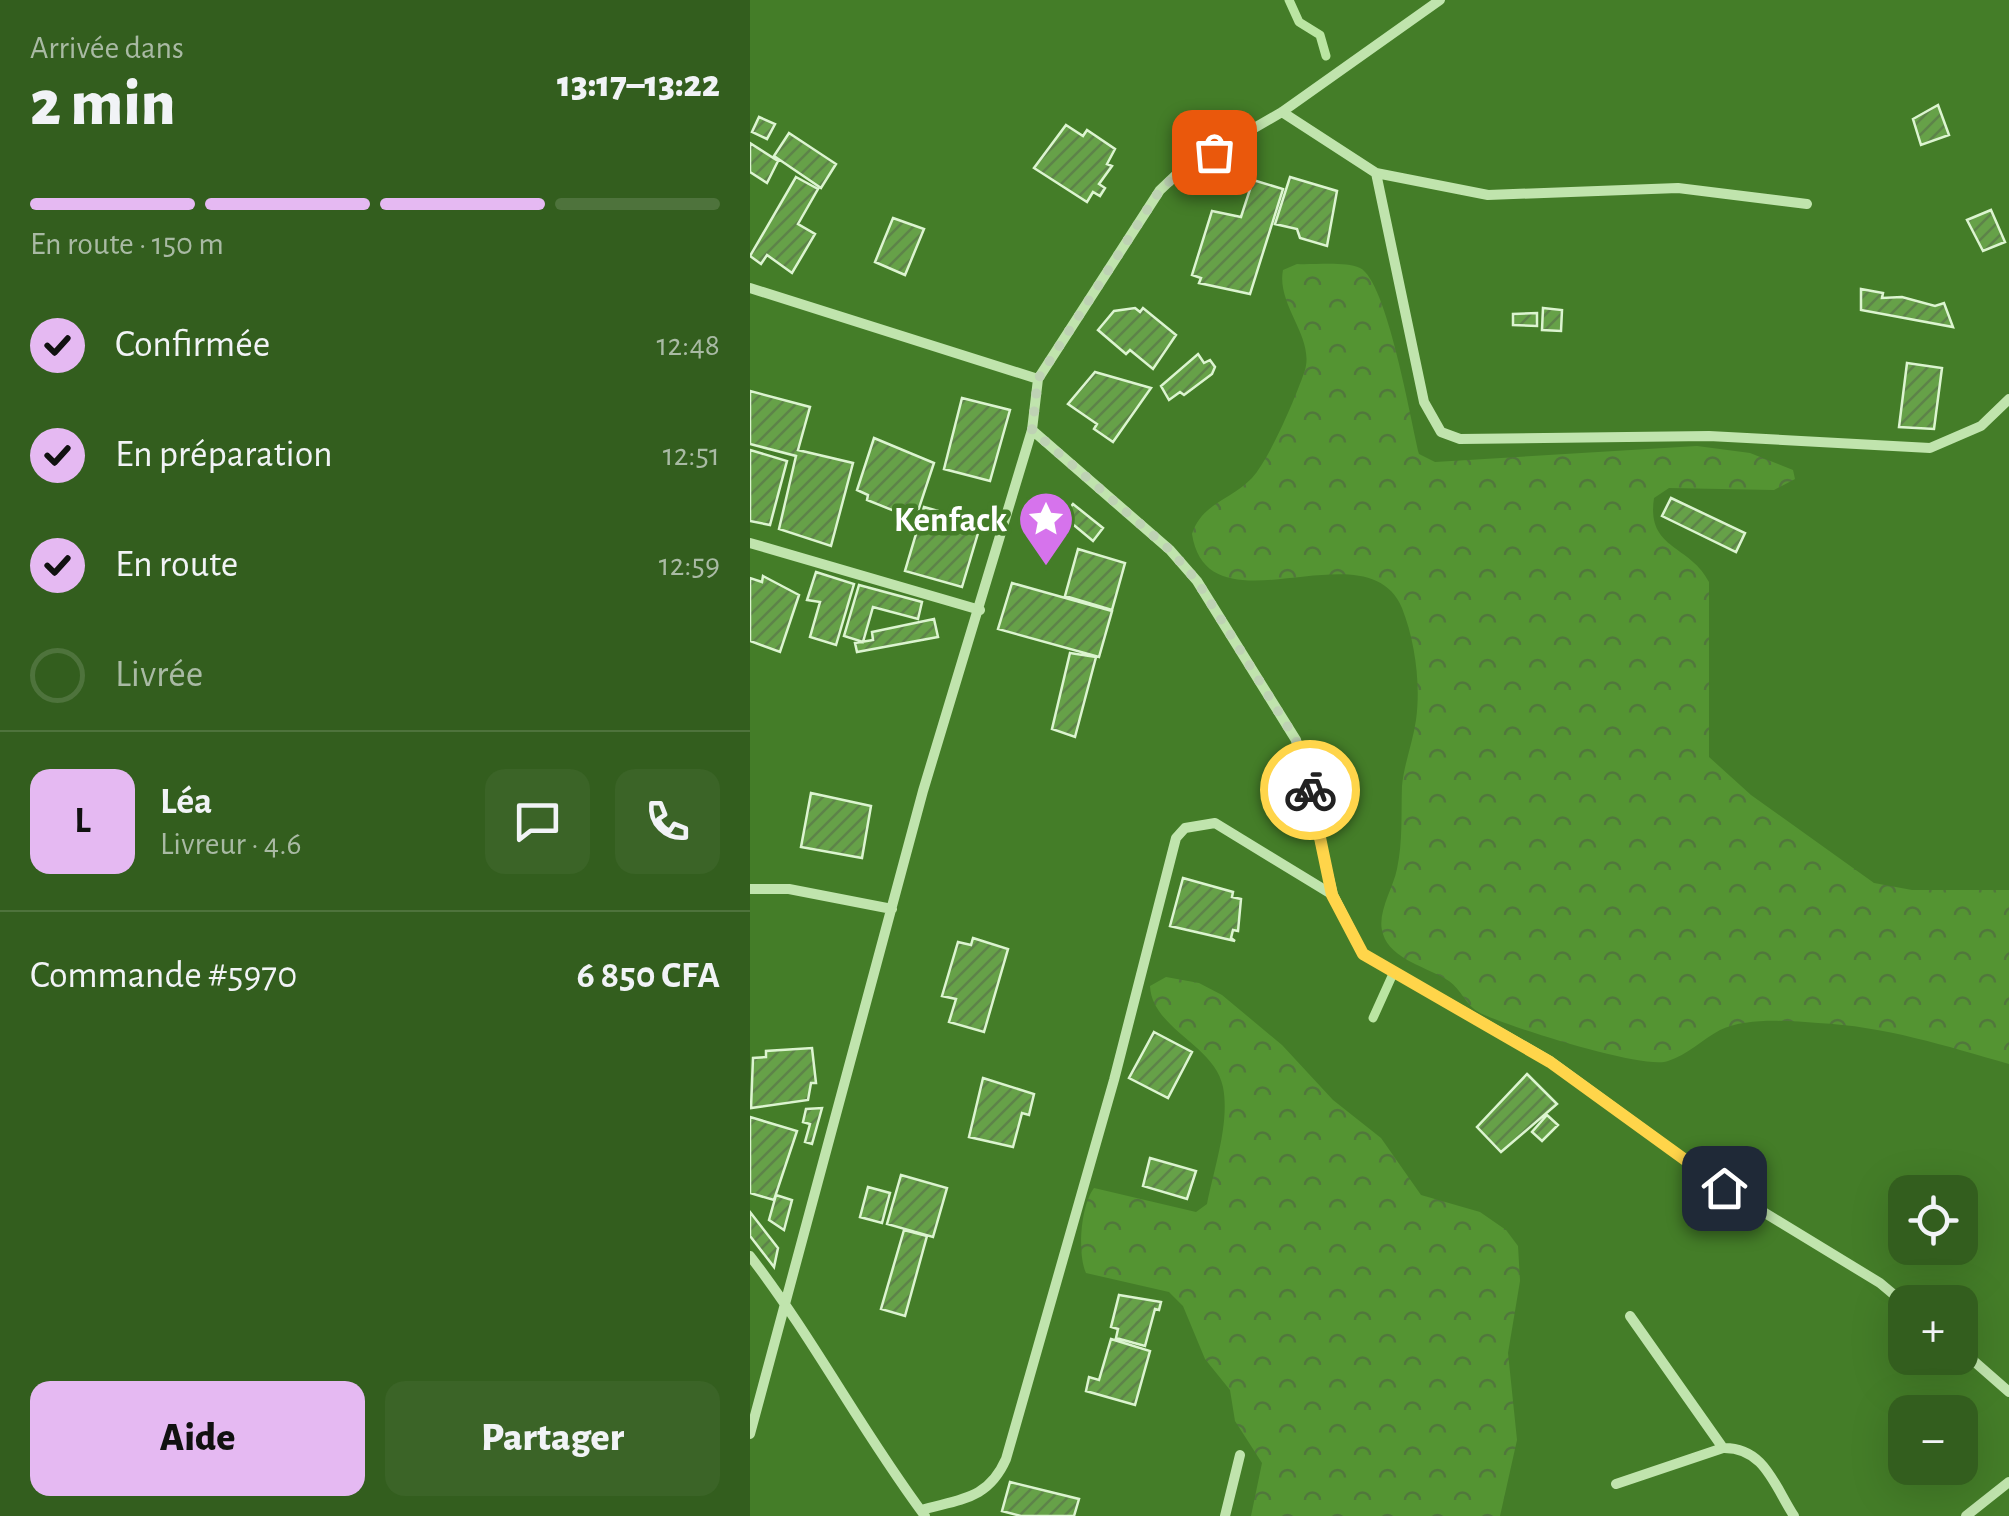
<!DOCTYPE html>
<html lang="fr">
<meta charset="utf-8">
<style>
:root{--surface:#335e1e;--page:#3b6427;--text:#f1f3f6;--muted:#a9baa4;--line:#4e733c;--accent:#e5b9f2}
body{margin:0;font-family:"Alegreya Sans",sans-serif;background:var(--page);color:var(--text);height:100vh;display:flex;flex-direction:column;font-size:38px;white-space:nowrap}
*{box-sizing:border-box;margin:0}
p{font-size:32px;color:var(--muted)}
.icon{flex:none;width:55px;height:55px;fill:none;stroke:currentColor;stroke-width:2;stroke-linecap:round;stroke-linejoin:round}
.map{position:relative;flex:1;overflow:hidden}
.panel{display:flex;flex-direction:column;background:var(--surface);width:750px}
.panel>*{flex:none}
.fabs{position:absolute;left:1138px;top:1175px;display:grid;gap:20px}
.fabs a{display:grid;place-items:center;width:90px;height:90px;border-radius:20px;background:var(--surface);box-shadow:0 10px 40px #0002;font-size:50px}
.pin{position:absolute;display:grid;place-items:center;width:85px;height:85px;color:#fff;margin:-42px;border-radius:20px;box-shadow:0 5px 15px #0006}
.courier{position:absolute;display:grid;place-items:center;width:100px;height:100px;margin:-50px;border:8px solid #ffd54a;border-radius:50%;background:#fff;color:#222;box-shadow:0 2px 12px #0007}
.head em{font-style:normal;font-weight:800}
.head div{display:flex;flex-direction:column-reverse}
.head{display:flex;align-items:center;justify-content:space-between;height:170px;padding:0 30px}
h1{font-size:65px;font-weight:800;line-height:75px}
.bar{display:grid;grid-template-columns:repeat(4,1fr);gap:15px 10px;align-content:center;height:120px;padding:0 30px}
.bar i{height:12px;border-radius:8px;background:var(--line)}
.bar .current{background:var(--accent)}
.bar p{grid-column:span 4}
.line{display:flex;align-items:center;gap:25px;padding:0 30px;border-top:2px solid var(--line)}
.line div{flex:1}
.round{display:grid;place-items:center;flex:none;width:105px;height:105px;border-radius:20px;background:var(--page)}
ol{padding:0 30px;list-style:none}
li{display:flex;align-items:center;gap:30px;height:110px}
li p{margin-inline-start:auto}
li .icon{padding:10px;border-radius:50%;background:var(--accent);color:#111;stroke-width:4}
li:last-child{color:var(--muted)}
li i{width:55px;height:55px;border:5px solid var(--line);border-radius:50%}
.action{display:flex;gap:20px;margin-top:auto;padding:20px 30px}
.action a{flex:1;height:115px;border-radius:20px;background:var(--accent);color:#111;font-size:40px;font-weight:800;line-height:115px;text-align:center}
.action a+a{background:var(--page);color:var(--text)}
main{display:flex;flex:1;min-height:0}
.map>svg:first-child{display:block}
</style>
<main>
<section class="panel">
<div class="head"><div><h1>2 min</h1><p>Arrivée dans</p></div><em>13:17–13:22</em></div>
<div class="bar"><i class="current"></i><i class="current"></i><i class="current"></i><i></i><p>En route · 150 m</p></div>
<ol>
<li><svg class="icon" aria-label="check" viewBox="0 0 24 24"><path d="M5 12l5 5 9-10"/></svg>Confirmée<p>12:48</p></li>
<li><svg class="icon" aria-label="check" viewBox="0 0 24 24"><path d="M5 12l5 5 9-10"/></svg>En préparation<p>12:51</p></li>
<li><svg class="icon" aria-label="check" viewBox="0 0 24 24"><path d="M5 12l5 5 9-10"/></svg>En route<p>12:59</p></li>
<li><i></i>Livrée</li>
</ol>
<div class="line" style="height:180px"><b class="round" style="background:var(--accent);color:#111">L</b><div><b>Léa</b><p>Livreur · 4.6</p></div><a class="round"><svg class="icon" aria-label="chat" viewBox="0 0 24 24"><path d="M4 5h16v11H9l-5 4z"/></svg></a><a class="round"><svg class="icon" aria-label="phone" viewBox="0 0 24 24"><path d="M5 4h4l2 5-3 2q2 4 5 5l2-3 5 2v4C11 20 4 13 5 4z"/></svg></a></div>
<div class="line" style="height:130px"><div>Commande #5970</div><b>6 850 CFA</b></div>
<div class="action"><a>Aide</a><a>Partager</a></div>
</section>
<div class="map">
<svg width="1259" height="1516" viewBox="0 0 1259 1516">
<defs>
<pattern id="forest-crowns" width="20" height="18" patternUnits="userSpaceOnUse" patternTransform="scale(2.5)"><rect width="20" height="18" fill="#549432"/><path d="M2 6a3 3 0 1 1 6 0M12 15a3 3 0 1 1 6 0" fill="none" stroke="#51773c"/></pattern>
<pattern id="building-hatch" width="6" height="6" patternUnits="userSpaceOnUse" patternTransform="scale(2.5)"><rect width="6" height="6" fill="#66a148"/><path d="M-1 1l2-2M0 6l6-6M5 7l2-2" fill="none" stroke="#5d8349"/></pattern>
</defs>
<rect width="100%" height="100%" fill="#447d28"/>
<path fill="url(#forest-crowns)" d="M547 264C565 265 594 261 610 268 637 281 661 422 669 454L685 462 947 446 1000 453 1043 470 1045 479 1024 490 919 488 904 498C896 550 940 544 959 582V757L1001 795 1124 883 1162 890H1259V1064C1196 1046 1134 1026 1068 1023 1038 1021 998 1017 970 1030 953 1039 937 1055 918 1061 894 1070 757 1026 730 1013 716 1006 711 989 699 981 678 967 641 960 633 934 626 914 643 889 647 869 653 841 651 814 652 786 654 764 663 742 666 720 671 684 665 641 652 608 617 524 458 637 442 534 452 503 481 500 502 478 520 458 545 399 554 373 567 339 526 306 533 270Z
M416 977 449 983 472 995 532 1045 583 1100 631 1138 671 1195 730 1212 756 1230 768 1246 770 1281 758 1353 767 1440 750 1516H501L512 1463 485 1421 480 1390 455 1359 433 1306 419 1292 336 1273C327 1253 331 1205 344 1188L446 1212 457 1204C464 1168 480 1123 473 1087 465 1045 402 1029 400 986Z"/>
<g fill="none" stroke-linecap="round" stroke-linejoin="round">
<path stroke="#bae5a2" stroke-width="9" d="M539 0 549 22 570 35 576 56
M623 1018 642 976"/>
</g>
<path fill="url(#building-hatch)" stroke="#dcf4d0" stroke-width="2.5" d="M1188 105 1199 135 1171 145 1163 119Z
M9 117 25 124 17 139 2 132Z
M316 125 333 136 337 130 365 149 357 164 362 166 349 184 355 188 350 196 343 192 337 202 284 168Z
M39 133 86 164 71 188 24 156Z
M0 143 28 161 17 183 0 172Z
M46 177 68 189 48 224 65 234 42 273 17 255 11 264 0 256Z
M540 177 587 191 577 246 550 238 547 229 525 224Z
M503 180 533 189 500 294 449 283 451 278 442 275 462 211 491 217Z
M1241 210 1255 242 1233 251 1217 220Z
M143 218 174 229 155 275 125 262Z
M1111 289 1133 293 1132 298 1152 297 1185 306 1194 303 1203 327 1111 310Z
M385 308 390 312 393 308 426 335 403 369 380 350 376 354 348 330 364 311Z
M793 308 812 310 811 331 792 330Z
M787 313V326L763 325V314Z
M448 354 454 363 460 360 465 367 462 374 434 395 430 392 419 400 411 386Z
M1157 363 1192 368 1184 429 1149 427Z
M345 372 401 388 363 442 344 429 347 424 318 404Z
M0 391 60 407 48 450 103 463 81 546 29 529 46 456 0 444Z
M212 398 260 410 240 481 194 469Z
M124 438 184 463 167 514 159 511 157 516 117 500 118 495 107 490Z
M0 450 37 461 20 525 0 521Z
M921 498 995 533 986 552 912 516Z
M323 504 353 528 343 541 313 516Z
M174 507 231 523 212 587 155 571Z
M328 549 375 563 362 610 315 596Z
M66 572 104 584 86 645 60 637 70 602 57 600Z
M13 576 49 595 30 652 0 641V578L12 582Z
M262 583 362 611 349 657 248 629Z
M109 585 172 602 168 619 123 607 113 642 94 636Z
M184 619 188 637 107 652 105 643 123 640 122 632Z
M320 653 346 657 325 737 302 729Z
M61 793 121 806 112 858 51 847Z
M433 878 483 892 482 897 491 899 488 931 483 930 481 938 485 941 420 926Z
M223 938 258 949 234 1032 199 1022 206 999 192 996 208 942 221 945Z
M404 1032 442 1052 418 1098 379 1078Z
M62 1048 66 1083H61L58 1100 1 1108 3 1058 16 1057V1051Z
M777 1074 807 1104 751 1152 727 1127Z
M233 1078 284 1094 279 1115 272 1113 263 1147 219 1137Z
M72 1108 62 1144 55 1142 60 1124 53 1122 56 1109Z
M797 1115 808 1125 792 1141 782 1132Z
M0 1117 47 1131 24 1200 0 1193Z
M400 1158 446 1171 437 1199 393 1186Z
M151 1175 197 1188 183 1237 137 1224Z
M118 1187 140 1193 132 1223 110 1217Z
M26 1195 42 1200 34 1230 19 1220Z
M0 1212 28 1248 24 1267 0 1236Z
M154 1230 177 1236 155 1316 131 1309Z
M369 1295 411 1302 409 1310 405 1309 395 1346 366 1338 368 1329 361 1327Z
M361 1339 400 1351 385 1405 336 1391 339 1377 349 1380Z
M260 1482 329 1499 324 1516H271L252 1511Z"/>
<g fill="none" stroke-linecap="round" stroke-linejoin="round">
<path stroke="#c0e4ad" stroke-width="10" d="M532 112 626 173 738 195 928 188 1057 204
M626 173 674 402 691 432 710 439 959 436 1180 448 1231 426 1259 399
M0 288 288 379
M282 430 420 550 447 581 546 740 583 895 613 954 800 1061 974 1188 1130 1283 1155 1304
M0 543 230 610
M0 889H39L142 909
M0 1256C64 1339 112 1432 175 1516
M880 1316 973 1448
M1210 1349 1259 1392
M0 1434 173 791 282 430 288 379 410 190 430 171 532 112 690 0
M866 1484 973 1448C1014 1447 1024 1485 1044 1516
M171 1510C210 1499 238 1500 256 1459L364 1080 426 838 435 828 465 823 583 895
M475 1516 490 1455
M1216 1516 1259 1482"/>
</g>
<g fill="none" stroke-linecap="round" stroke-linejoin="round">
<path stroke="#bed2b4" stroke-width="10" stroke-dasharray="0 18" d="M464 152 430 172 410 190 288 379 282 430 420 550 447 581 546 740 560 790"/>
<path stroke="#ffd54a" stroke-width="12" d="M560 790 582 895 613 954 800 1062 974 1188"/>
</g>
<defs>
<g id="sight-pin" transform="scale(2.875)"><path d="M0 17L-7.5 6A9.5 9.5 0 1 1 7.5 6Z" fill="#d673ec" stroke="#447d28"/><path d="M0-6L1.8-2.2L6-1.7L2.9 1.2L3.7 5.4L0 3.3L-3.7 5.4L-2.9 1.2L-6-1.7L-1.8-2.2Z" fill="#fff"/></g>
</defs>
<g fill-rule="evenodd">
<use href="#sight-pin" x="296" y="519"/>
</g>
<g text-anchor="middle" stroke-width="9" stroke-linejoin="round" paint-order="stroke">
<g font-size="35" font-weight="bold" fill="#fff" stroke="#447d28" text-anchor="end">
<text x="257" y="531">Kenfack</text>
</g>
</g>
</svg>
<div class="fabs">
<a><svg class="icon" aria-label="locate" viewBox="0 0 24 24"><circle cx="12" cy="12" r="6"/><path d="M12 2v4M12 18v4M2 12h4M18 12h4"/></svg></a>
<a>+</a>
<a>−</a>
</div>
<div class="pin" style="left:464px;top:152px;background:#ea580c"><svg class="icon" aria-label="bag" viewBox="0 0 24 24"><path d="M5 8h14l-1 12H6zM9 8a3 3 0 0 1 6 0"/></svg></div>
<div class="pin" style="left:974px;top:1188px;background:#1f2937"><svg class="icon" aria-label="home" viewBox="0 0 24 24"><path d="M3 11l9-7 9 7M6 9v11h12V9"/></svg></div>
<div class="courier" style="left:560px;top:790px"><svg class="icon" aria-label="bike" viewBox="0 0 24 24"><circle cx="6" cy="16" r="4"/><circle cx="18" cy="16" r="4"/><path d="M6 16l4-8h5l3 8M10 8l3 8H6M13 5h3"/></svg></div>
</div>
</main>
